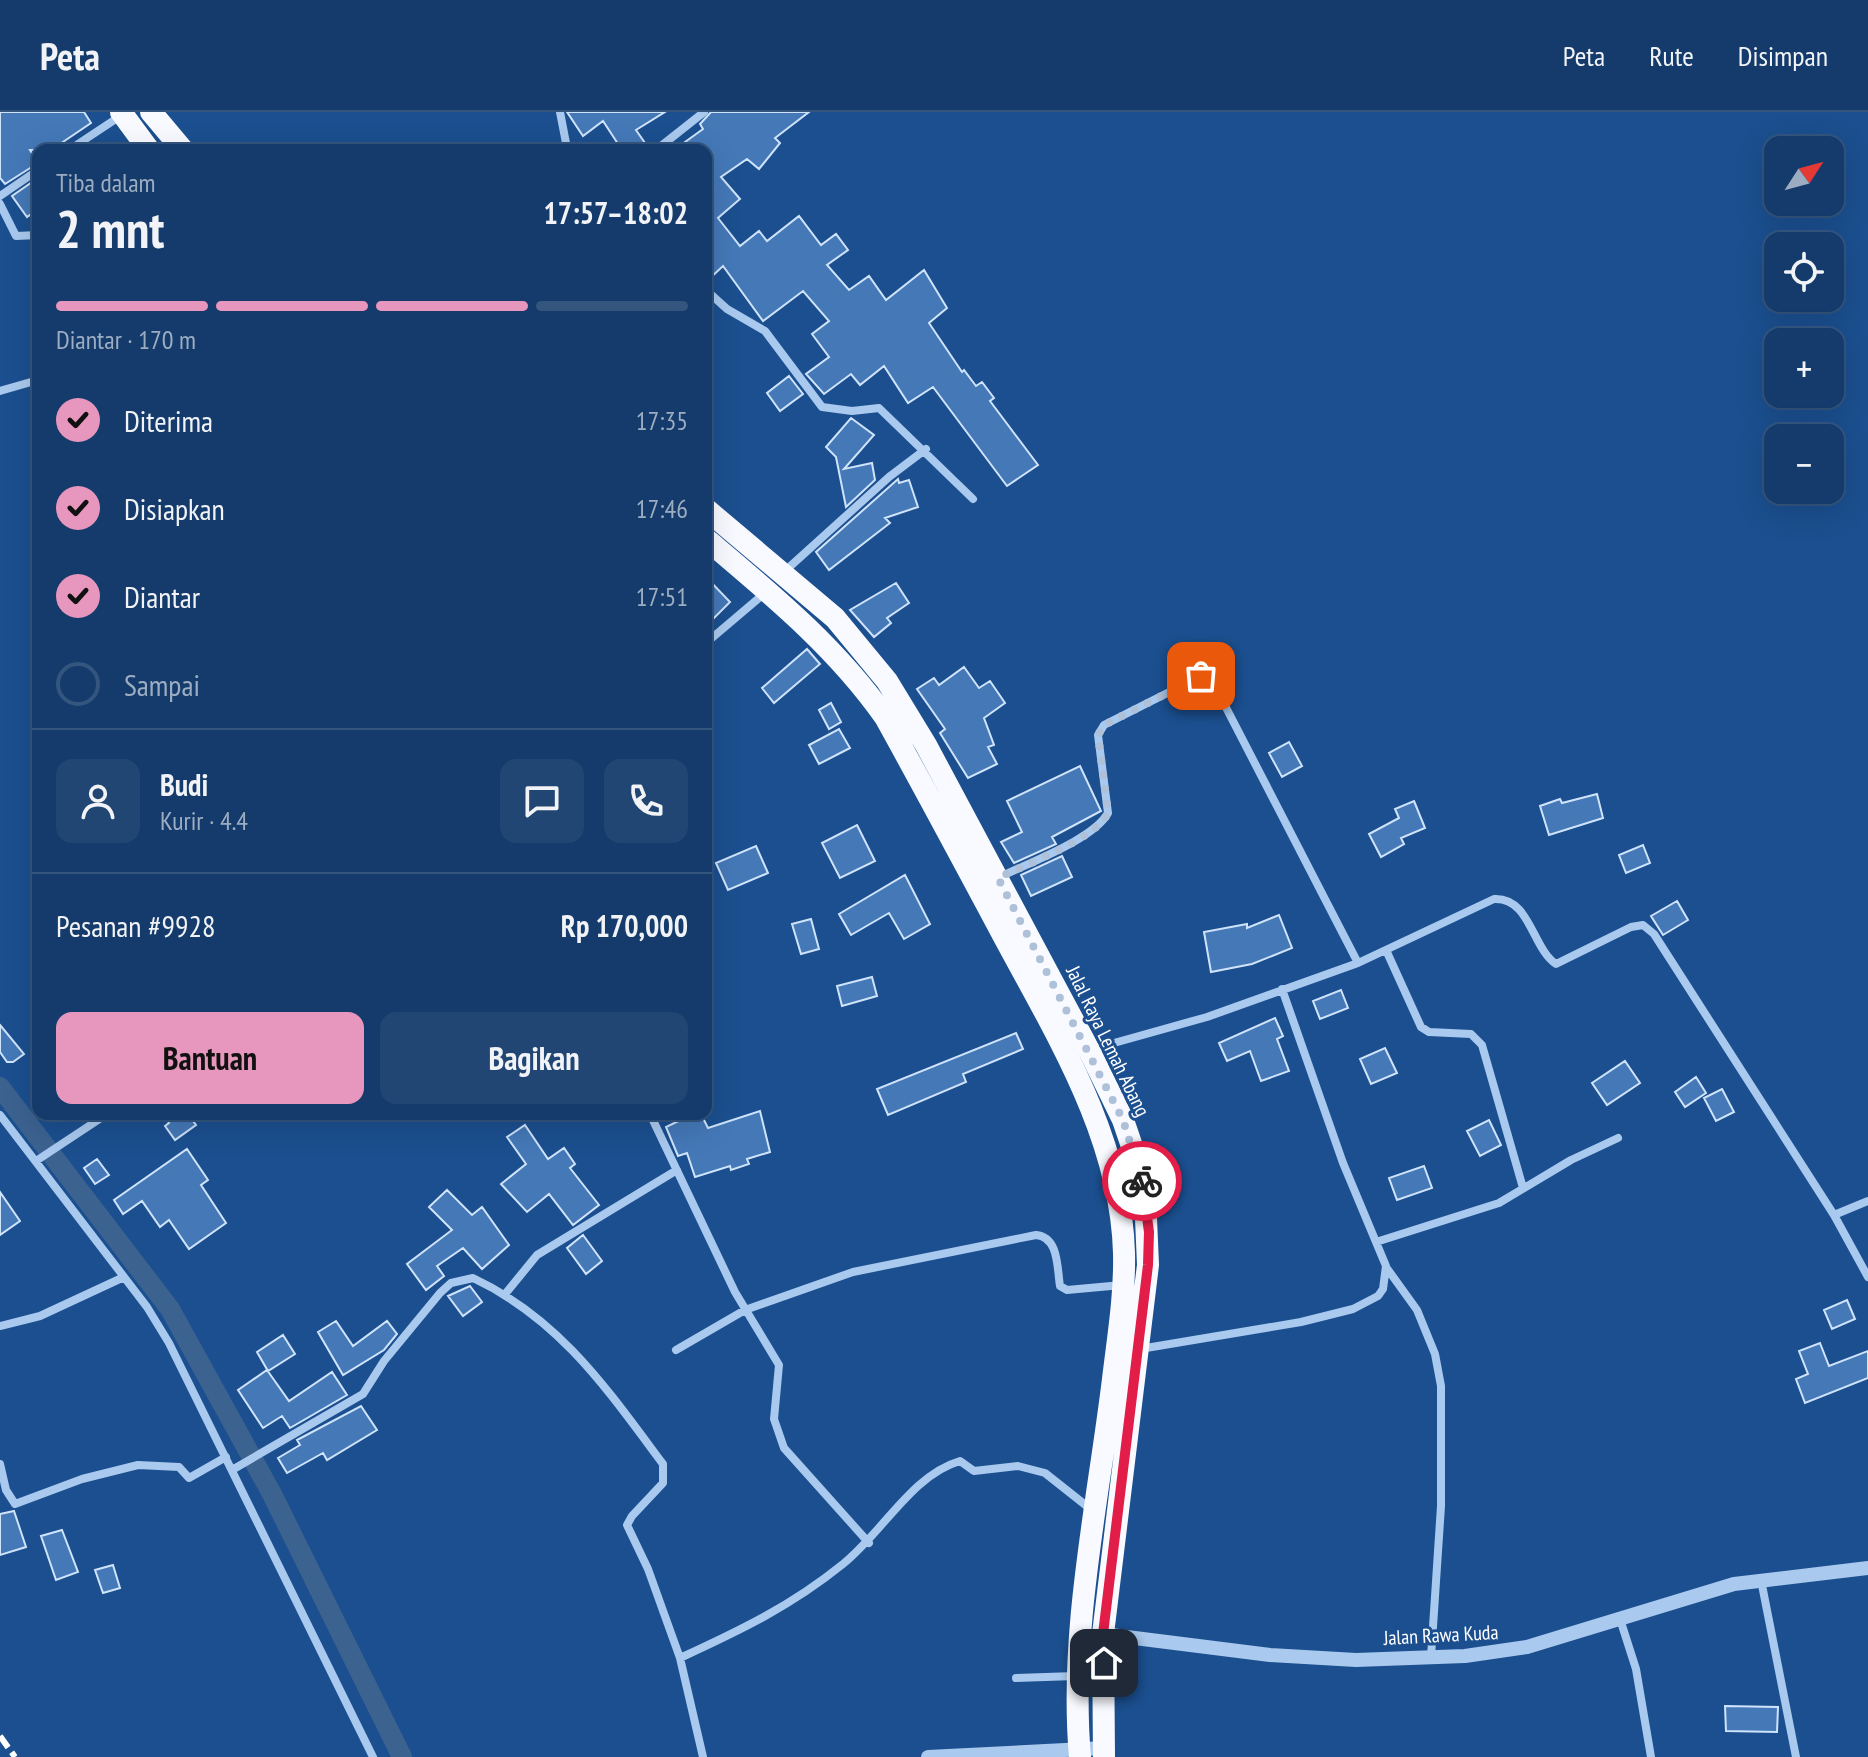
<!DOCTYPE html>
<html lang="id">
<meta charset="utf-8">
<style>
:root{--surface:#143b6b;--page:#214673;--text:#f1f3f6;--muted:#9dadc1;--line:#33557e;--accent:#e797bd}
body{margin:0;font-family:"PT Sans Narrow",sans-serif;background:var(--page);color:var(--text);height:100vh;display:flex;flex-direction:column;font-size:30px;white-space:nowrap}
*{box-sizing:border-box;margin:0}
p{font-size:26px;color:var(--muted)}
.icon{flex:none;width:44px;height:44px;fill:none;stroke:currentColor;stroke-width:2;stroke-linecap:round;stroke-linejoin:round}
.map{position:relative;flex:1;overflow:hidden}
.sheet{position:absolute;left:32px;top:32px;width:680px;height:976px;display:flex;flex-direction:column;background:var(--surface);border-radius:16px;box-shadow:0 8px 32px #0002,0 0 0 2px var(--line)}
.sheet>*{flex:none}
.needle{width:52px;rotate:54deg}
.buttons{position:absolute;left:1764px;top:24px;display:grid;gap:16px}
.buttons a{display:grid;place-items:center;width:80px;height:80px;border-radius:16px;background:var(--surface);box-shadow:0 8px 32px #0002,0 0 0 2px var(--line);font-size:40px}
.pin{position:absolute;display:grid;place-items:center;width:68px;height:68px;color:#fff;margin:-34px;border-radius:16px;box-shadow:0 4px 12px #0006}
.courier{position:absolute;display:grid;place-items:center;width:80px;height:80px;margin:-40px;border:6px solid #e11d48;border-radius:50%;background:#fff;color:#222;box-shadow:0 2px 10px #0007}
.headline em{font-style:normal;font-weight:600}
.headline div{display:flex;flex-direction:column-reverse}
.headline{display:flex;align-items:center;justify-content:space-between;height:136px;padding:0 24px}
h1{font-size:52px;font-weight:600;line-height:60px}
.bar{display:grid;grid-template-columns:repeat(4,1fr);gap:12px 8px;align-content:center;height:96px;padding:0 24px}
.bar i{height:10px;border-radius:6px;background:var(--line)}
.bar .on{background:var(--accent)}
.bar p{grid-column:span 4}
.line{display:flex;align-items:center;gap:20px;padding:0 24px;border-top:2px solid var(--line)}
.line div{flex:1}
.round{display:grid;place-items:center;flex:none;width:84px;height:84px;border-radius:16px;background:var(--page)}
ol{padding:0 24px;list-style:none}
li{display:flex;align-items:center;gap:24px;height:88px}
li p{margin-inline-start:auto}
li .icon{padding:8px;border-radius:50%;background:var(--accent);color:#111;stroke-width:4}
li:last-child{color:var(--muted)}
li i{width:44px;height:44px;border:4px solid var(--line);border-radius:50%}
.button{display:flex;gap:16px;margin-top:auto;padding:16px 24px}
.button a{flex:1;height:92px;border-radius:16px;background:var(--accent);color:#111;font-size:32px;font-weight:600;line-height:92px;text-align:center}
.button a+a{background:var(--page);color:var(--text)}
header{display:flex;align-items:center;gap:48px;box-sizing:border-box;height:112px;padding:0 40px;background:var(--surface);border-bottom:2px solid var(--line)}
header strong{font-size:38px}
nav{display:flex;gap:44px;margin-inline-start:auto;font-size:28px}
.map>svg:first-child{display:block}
</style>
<header>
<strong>Peta</strong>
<nav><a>Peta</a><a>Rute</a><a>Disimpan</a></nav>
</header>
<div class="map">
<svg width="1868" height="1645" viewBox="0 0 1868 1645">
<rect width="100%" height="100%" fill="#1b4f8f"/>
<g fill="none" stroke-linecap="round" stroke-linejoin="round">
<path stroke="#3c6290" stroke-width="20" d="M0 975 170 1197 272 1382 402 1645"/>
</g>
<path fill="#4478b7" stroke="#cfe3fa" stroke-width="2" d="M0 0H84L91 11 51 38H30L38 51 5 72 0 66Z
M567 0H665L636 18 645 31 634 38H622L603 9 583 24Z
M711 0H809L775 26 780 31 759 57 747 47 721 65 740 87 718 106 740 134 759 119 767 129 799 104 821 133 836 122 848 138 827 153 849 178 869 164 886 188 924 158 947 196 929 211 962 260 964 258 976 274 982 270 994 286 990 289 1038 353 1007 374 933 275 908 291 884 254 860 273 851 262 824 282 806 262 829 245 812 222 829 209 803 179 763 209 723 154 706 170V83L713 77 710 73 706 76V38H674L703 17 700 12Z
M38 66V97L27 105 12 84Z
M789 264 803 282 780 299 767 281Z
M851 306 874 323 844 357 872 351 875 368 846 395 836 345 826 335Z
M898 367 899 371 909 368 918 395 885 406 890 411 829 458 816 440Z
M706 465 730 490 706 514Z
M896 471 909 491 887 506 891 511 874 525 850 498Z
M807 537 820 552 774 591 762 576Z
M964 555 979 576 990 569 1005 591 984 606 994 633 988 635 997 652 968 666 940 621 945 617 917 577 934 566 939 573Z
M831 591 841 610 829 617 819 598Z
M839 617 850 636 819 652 809 633Z
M1289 630 1302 654 1282 665 1269 641Z
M1080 654 1101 699 1052 725 1056 732 1014 751 1001 730 1022 720 1007 689Z
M1597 682 1603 706 1549 723 1540 694 1560 687 1562 691Z
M1414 689 1425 716 1401 726 1404 732 1381 745 1369 722 1399 706 1395 697Z
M857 713 875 749 840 766 822 731Z
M1643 733 1650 751 1626 761 1619 743Z
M756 734 768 761 728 778 716 751Z
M1062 744 1072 765 1031 784 1021 763Z
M905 763 930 812 904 827 889 801 851 823 839 802Z
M1677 789 1688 808 1663 823 1651 804Z
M1279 803 1292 836 1252 852 1211 860 1204 820 1247 812V816Z
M811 807 819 837 801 842 792 812Z
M872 865 877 884 842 894 837 874Z
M1341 878 1348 896 1320 907 1313 889Z
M1275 906 1283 924 1277 927 1289 959 1261 969 1250 939 1227 949 1219 931Z
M0 913 24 942 13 950H7L0 940Z
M1016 921 1023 937 963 962 966 970 888 1003 877 977Z
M1385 936 1397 961 1371 972 1360 947Z
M1625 949 1640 971 1607 993 1592 971Z
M1696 965 1706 981 1685 995 1675 980Z
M1722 977 1734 1000 1716 1009 1704 986Z
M760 999 770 1040 747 1047 749 1052 731 1058 730 1054 695 1065 687 1041 678 1044 666 1015 693 1002H701L708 1016Z
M163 1002H188L196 1013 175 1028 165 1014 169 1011Z
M1489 1008 1501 1033 1480 1044 1467 1019Z
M525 1013 548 1047 564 1036 575 1052 570 1056 599 1093 573 1113 549 1082 527 1100 501 1072 526 1052 507 1025Z
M187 1037 208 1068 201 1073 226 1111 189 1137 169 1108 160 1115 142 1089 123 1102 114 1088Z
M97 1047 109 1063 95 1072 84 1056Z
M1424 1054 1432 1076 1397 1088 1389 1066Z
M447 1078 472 1103 482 1095 509 1133 482 1157 463 1136 437 1154 444 1164 426 1178 407 1152 452 1118 429 1095Z
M0 1080 20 1109 0 1123Z
M583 1123 602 1149 586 1162 567 1136Z
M470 1174 482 1190 463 1204 448 1184Z
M1847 1188 1855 1207 1832 1217 1824 1198Z
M336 1209 353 1234 387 1209 397 1222 384 1238 343 1263 318 1220Z
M283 1223 295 1242 268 1259 257 1240Z
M1820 1231 1829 1254 1868 1239V1266L1805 1291 1796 1267 1808 1262 1799 1239Z
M267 1258 289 1289 332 1260 347 1283 290 1316 282 1304 263 1316 238 1278Z
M361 1294 377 1318 327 1348 323 1341 287 1361 278 1346 300 1333 297 1328Z
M14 1399 26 1435 0 1443V1402Z
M62 1418 78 1460 56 1468 41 1424Z
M113 1453 120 1476 103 1481 95 1458Z
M1725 1594 1778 1595 1777 1620 1726 1619Z"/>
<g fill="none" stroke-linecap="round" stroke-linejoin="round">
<path stroke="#a9c9ee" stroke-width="8" d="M560 0 566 31 572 38
M69 38 122 3
M656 38 704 0
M0 84 38 58
M0 92 16 124 38 123
M706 178 727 197 765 219 822 295 852 299 879 296 973 387
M0 279 38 268
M785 459 889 365 926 337
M706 531 766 480
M1000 765C1028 751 1094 727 1108 701L1098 623 1104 613 1201 564 1218 580 1358 851
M1386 838 1421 915 1429 920 1471 922 1482 933 1523 1076
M1089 938 1207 905 1358 851 1494 787C1530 785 1532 836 1556 852L1631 815 1643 813 1654 822 1834 1103 1868 1165
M650 1002 735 1180 779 1253 774 1307 784 1336 869 1431
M0 1003 147 1195 169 1231 373 1645
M36 1049 107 1002
M1834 1103 1868 1089
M1376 1130 1499 1091 1571 1048 1618 1026
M1386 1155 1417 1198 1435 1242 1441 1274V1394L1431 1545
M506 1181 537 1143 677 1058
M0 1214 40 1204 124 1165
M1140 1237 1301 1210 1353 1197 1378 1184 1383 1177 1386 1154 1343 1051 1282 877
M676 1238 745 1198 853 1160 1036 1123C1059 1125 1057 1156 1060 1174L1067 1178 1122 1173
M0 1352 6 1378 15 1392 82 1367 138 1353 179 1355 189 1366 226 1345
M232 1358 363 1282 384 1249 440 1181 451 1171 473 1166C560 1207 607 1277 663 1352V1371L632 1404 627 1413 648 1457 680 1546 703 1645
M1761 1468 1796 1645
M1620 1507 1636 1557 1651 1645
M680 1546C741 1518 791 1494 843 1452 883 1420 912 1363 960 1349L974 1359 1018 1354 1045 1361 1093 1399
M1016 1566 1075 1564"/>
<path stroke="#a9c9ee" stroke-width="14" d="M1103 1522 1270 1543 1356 1548 1465 1544 1527 1535 1734 1472 1868 1456
M928 1645 1104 1636"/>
<path stroke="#f8faff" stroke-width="22" d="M121 0 149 38
M151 0 183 38
M706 397 835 506 887 569 926 633 1089 938 1123 1008 1137 1049 1145 1083 1148 1153 1103 1522 1104 1645
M706 427C771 482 836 535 885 605 925 677 964 750 1003 823 1056 922 1121 1025 1124 1141 1125 1183 1118 1225 1113 1267 1098 1391 1069 1520 1080 1645"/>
<path stroke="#fff" stroke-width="6" stroke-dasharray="14 6" stroke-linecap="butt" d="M0 1624 15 1645"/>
</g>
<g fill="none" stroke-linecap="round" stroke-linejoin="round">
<path stroke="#afc1d8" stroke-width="8" stroke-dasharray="0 14.4" d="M1142 1069 1123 1008 998 766C1026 752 1094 728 1108 701L1098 623 1104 613 1201 564"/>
<path stroke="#e11d48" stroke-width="10" d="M1104 1551 1103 1522 1148 1153 1149 1120 1142 1069"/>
</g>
<g text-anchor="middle" stroke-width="6" stroke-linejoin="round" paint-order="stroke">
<g font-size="20" fill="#fff" stroke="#1b4f8f">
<text transform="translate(1108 929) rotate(64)" y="7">Jalal Raya Lemah Abang</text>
<text transform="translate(1441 1523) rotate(-3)" y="7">Jalan Rawa Kuda</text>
</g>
</g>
</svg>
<div class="buttons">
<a><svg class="needle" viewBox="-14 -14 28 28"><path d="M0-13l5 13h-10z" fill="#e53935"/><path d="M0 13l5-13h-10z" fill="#9dadc1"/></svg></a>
<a><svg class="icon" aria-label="locate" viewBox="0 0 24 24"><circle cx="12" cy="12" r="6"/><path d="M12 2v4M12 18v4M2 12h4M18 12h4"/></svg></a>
<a>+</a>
<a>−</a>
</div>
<div class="pin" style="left:1201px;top:564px;background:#ea580c"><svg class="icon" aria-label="bag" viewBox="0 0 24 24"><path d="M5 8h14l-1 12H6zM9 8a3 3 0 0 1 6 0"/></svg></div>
<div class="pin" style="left:1104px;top:1551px;background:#1f2937"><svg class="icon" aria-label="home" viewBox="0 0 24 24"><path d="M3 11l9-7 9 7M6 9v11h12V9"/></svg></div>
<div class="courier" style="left:1142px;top:1069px"><svg class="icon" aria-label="bike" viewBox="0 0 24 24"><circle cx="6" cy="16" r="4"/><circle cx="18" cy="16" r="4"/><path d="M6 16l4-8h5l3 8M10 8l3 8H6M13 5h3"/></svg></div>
<section class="sheet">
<div class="headline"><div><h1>2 mnt</h1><p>Tiba dalam</p></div><em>17:57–18:02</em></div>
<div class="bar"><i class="on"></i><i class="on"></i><i class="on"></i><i></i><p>Diantar · 170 m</p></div>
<ol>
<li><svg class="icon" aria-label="check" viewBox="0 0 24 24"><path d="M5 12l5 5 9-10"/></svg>Diterima<p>17:35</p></li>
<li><svg class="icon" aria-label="check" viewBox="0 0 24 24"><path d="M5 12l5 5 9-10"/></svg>Disiapkan<p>17:46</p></li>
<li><svg class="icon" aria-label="check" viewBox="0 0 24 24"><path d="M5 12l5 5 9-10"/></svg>Diantar<p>17:51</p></li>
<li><i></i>Sampai</li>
</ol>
<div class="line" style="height:144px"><a class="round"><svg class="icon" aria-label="person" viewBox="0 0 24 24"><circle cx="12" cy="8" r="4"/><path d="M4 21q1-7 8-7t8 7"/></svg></a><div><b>Budi</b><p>Kurir · 4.4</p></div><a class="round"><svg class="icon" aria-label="chat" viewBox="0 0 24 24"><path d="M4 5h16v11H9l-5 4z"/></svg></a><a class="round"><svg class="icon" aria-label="phone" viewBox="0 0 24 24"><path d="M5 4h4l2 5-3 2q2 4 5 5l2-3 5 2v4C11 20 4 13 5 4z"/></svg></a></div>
<div class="line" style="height:104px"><div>Pesanan #9928</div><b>Rp 170,000</b></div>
<div class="button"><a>Bantuan</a><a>Bagikan</a></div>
</section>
</div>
